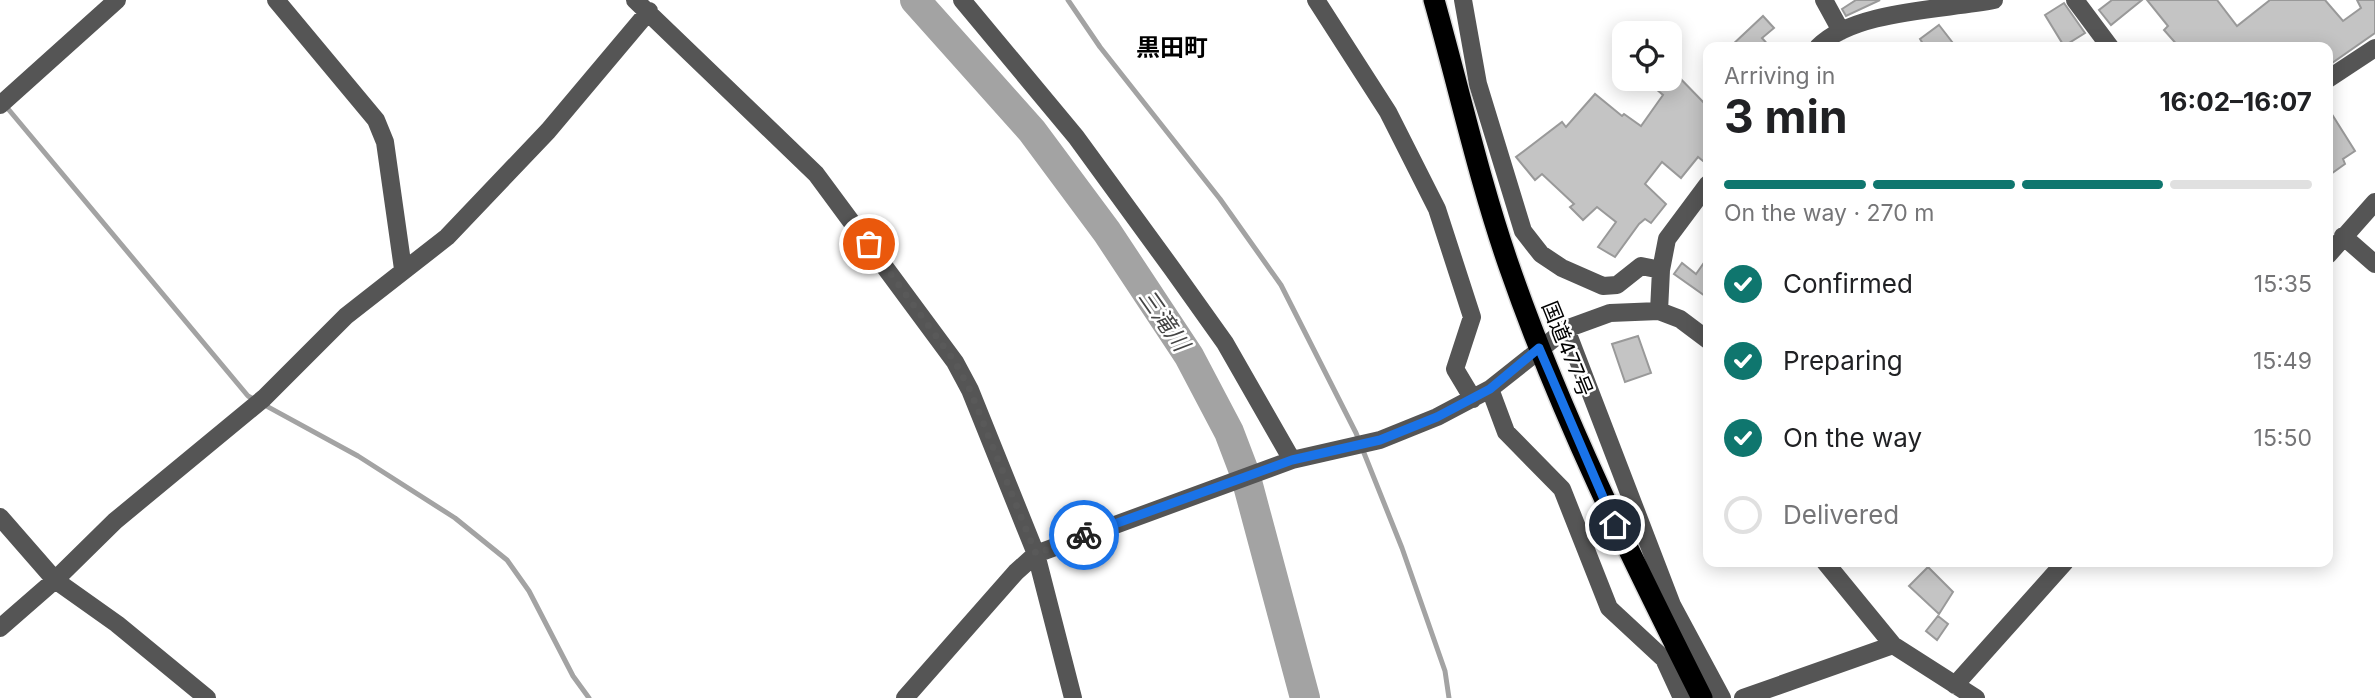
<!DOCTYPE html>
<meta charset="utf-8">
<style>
:root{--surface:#fff;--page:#f2f2f2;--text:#202124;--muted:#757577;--line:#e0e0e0;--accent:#0f766e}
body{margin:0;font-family:Inter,"Noto Sans JP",sans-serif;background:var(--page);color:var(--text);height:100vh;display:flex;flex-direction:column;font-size:26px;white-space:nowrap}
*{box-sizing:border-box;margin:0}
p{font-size:23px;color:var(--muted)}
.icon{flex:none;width:38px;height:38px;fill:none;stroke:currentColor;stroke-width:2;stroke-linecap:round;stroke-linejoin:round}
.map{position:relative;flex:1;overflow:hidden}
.details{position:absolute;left:1703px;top:42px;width:630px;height:525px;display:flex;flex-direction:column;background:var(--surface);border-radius:14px;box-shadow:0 4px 18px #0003}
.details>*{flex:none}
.buttons{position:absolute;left:1612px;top:21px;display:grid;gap:14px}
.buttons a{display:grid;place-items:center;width:70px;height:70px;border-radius:14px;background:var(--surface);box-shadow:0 4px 18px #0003;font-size:35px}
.pin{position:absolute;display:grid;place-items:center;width:60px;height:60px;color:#fff;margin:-30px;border:4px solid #fff;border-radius:50%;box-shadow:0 2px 7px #0007}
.courier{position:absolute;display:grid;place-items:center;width:70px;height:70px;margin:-35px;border:5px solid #1a73e8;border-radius:50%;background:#fff;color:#222;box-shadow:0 2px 9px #0007}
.summary em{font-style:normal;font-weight:700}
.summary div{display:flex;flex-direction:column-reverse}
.summary{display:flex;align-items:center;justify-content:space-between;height:119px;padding:0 21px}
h1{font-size:46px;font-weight:700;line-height:52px}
.bar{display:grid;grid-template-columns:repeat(4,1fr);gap:10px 7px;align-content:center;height:84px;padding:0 21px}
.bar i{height:9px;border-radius:5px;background:var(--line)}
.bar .active{background:var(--accent)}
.bar p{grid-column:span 4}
ol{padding:0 21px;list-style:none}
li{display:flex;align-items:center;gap:21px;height:77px}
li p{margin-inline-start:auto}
li .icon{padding:7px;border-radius:50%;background:var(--accent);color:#fff;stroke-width:4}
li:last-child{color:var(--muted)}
li i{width:38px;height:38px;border:4px solid var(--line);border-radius:50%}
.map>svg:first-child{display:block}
</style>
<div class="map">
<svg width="2375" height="698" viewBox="0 0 2375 698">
<rect width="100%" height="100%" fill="#fff"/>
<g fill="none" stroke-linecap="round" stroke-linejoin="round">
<path stroke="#a3a3a3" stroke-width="5" d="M1068 0 1100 47 1220 199 1281 285 1356 433 1402 548 1445 671 1449 698
M4 104 248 396 358 456 455 518 507 560 529 591 573 676 589 698"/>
<path stroke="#a3a3a3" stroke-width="30" d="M915 0 1032 131 1107 232 1189 356 1229 432 1245 474 1305 698"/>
</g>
<path fill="#c4c4c4" stroke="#999" stroke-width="2" d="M1856 0H1880L1846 16 1842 9Z
M2112 0H2142L2111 25 2099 10Z
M2147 0H2217L2237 26 2270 0H2325L2343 21 2361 8 2357 0H2375V33L2332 63 2328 57V47H2179L2164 30 2168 26Z
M2064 3 2085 33 2064 46 2045 15Z
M1763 16 1774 28 1762 38 1770 47H1730Z
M1939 25 1956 47H1925L1920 39Z
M1672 70 1708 107V165L1698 157 1681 178 1662 162 1645 184 1666 204 1651 223 1645 219 1639 224 1615 257 1598 247 1616 222 1597 207 1583 220 1570 207 1574 204 1542 174 1535 180 1516 157 1562 122 1566 127 1595 94 1622 116 1624 114 1641 126 1663 95 1656 89 1665 79H1672Z
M2328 108 2355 151 2343 159 2345 164 2328 176Z
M1708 257V298L1674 274 1682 263 1696 274Z
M1638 336 1651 373 1625 382 1612 344Z
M1928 567 1953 592 1939 614 1909 586Z
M1938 616 1948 624 1937 640 1926 631Z"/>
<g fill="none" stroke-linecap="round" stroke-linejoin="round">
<g stroke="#dbdbdb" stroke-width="24">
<path id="highway" d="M1434 0C1459 88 1479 180 1509 266 1561 416 1631 557 1702 698"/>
</g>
<path stroke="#555" stroke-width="18" d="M276 0 376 120 385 142 403 269
M635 0 816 174 955 362 970 390 1036 554 1073 698
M962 0 1076 137 1173 270 1225 343 1292 460
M1316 0 1388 112 1437 209 1472 317 1455 369 1473 399
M1463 0 1478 84 1523 231 1541 254 1562 268 1603 286 1617 285 1641 266 1661 270
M1824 0 1841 31
M2075 0 2110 47
M1818 47C1854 10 1944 10 1994 0
M2328 79 2375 48
M0 105 117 0
M2343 236 2375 264
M2328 255 2375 202
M1659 311 1661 270 1667 239 1708 184
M1566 329 1672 605 1722 698
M1490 389 1506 432 1562 489 1609 608 1664 659 1682 698
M0 517 55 580 117 624 207 698
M1825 562 1893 645 1976 698
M0 628 55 580 115 521 264 398 346 316 447 237 548 131 649 11
M1955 685 2065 562
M905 698 1016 572 1036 554 1292 460 1380 440 1437 417 1490 389 1566 329 1610 313 1659 311 1680 319 1708 340
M1743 698 1893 645"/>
<use href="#highway" stroke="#000" stroke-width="21"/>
</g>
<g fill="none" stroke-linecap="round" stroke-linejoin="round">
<path stroke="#595959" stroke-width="7" stroke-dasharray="0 12.6" d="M869 244 955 362 970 390 1036 554 1084 535"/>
<path stroke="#1a73e8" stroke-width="9" d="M1084 535 1292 460 1380 440 1437 417 1490 389 1539 348 1615 525"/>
</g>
<g text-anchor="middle" stroke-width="5" stroke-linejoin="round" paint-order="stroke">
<g font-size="21" fill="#000" stroke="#fff">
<text transform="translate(1567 349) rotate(68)" y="7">国道477号</text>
</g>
<g font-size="23" font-style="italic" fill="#444" stroke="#fff">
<text transform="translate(1164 320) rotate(55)" y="8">三滝川</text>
</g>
<g font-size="24" font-weight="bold" fill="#000" stroke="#fff">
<text x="1172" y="56">黒田町</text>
</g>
</g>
</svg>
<div class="buttons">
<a><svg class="icon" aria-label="locate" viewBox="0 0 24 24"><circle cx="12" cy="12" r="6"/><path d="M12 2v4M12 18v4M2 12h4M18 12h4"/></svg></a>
</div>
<div class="pin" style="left:869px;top:244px;background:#ea580c"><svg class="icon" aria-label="bag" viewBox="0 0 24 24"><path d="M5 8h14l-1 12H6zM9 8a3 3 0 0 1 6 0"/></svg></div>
<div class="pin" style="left:1615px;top:525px;background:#1f2937"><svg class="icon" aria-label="home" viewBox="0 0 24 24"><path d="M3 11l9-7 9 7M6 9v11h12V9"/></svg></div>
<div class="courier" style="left:1084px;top:535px"><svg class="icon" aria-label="bike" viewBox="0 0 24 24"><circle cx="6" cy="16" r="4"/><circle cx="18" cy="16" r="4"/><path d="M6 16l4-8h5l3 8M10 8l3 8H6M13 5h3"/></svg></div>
<section class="details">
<div class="summary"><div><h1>3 min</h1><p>Arriving in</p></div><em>16:02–16:07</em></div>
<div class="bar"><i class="active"></i><i class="active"></i><i class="active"></i><i></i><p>On the way · 270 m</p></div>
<ol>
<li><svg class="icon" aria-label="check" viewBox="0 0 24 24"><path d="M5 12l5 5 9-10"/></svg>Confirmed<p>15:35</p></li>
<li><svg class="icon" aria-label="check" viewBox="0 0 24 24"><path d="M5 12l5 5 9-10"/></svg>Preparing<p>15:49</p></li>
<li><svg class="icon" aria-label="check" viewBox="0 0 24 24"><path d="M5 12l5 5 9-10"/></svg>On the way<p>15:50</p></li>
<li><i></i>Delivered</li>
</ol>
</section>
</div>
